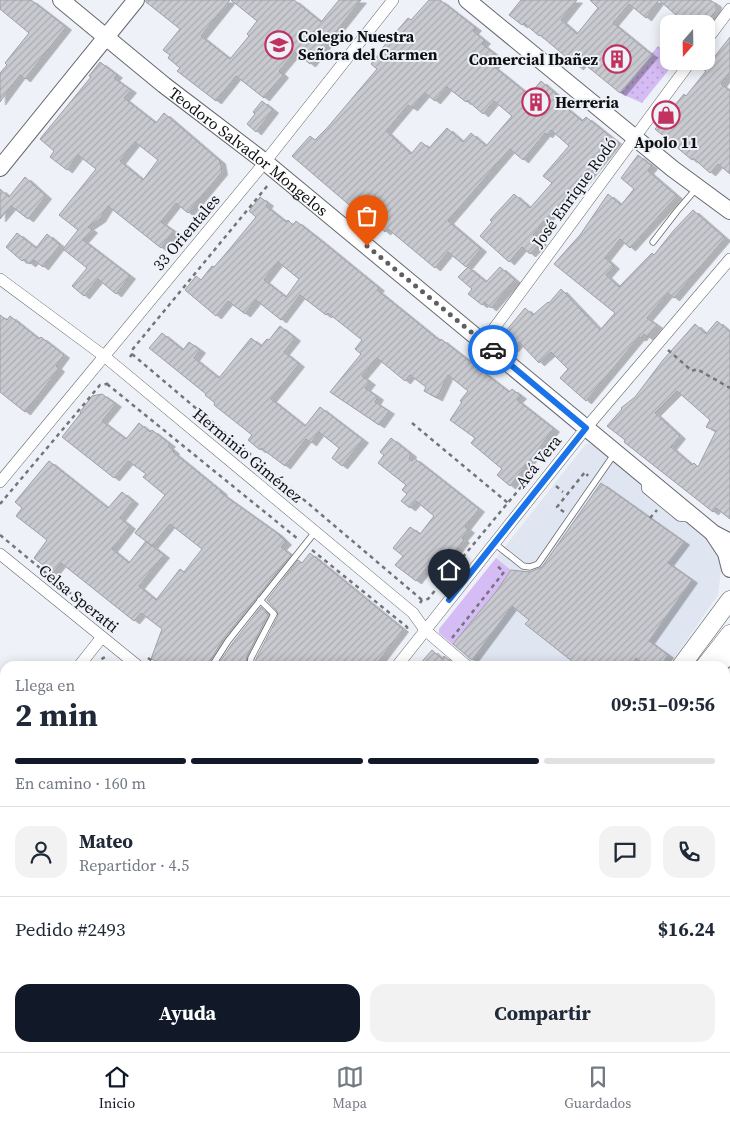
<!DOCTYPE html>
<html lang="es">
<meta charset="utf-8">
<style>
:root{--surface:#fff;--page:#f2f2f3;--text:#1f2937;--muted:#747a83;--line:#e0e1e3;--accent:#111827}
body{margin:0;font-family:"Source Serif 4",serif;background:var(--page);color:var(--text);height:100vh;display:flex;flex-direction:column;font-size:19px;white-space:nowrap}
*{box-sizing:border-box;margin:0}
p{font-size:16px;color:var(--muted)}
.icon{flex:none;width:28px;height:28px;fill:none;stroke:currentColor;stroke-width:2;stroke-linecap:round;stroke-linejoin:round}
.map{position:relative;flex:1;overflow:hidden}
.details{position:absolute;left:0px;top:661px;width:730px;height:391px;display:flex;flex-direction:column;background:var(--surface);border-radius:15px 15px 0 0;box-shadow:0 2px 12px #0003}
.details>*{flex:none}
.needle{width:32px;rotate:200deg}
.tools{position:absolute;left:660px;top:15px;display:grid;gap:10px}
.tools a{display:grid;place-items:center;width:55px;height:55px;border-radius:10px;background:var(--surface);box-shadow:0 2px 12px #0003;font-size:25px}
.pin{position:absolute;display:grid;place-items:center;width:42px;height:42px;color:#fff;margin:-51px -21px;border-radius:50% 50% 50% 0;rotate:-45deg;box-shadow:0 0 5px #0007}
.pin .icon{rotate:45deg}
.courier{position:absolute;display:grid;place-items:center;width:50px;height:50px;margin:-25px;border:4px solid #1a73e8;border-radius:50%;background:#fff;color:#222;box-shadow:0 1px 6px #0007}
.overview em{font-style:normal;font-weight:700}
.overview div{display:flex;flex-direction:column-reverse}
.overview{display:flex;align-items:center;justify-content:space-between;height:85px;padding:0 15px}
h1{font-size:32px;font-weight:700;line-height:38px}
.bar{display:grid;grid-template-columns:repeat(4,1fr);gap:8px 5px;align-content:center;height:60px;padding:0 15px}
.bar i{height:6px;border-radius:4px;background:var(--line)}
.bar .on{background:var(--accent)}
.bar p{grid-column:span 4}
.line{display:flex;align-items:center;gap:12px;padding:0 15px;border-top:1px solid var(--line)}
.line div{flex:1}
.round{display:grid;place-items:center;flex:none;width:52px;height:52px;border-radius:15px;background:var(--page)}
.primary-button{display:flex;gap:10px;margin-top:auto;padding:10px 15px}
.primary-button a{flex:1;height:58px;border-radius:15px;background:var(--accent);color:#fff;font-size:20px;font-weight:700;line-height:58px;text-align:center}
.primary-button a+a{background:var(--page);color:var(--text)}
.tab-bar{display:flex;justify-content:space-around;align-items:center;height:70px;border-top:1px solid var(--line);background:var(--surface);font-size:14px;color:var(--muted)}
.tab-bar a{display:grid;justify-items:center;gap:2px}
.tab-bar .on{color:var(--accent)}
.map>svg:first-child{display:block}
</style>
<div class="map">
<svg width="730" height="1052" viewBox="0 0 730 1052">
<defs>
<pattern id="grass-dots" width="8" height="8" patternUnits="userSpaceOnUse" patternTransform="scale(1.25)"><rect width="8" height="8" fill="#d5bcf4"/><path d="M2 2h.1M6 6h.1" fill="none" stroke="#b6a1d0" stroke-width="1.8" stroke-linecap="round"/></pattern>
<pattern id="building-hatch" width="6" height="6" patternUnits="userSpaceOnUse" patternTransform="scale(1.25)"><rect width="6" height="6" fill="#c9cad0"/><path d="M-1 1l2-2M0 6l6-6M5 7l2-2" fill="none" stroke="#abacb2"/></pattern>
<filter id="shadow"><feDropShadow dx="5.5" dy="3" stdDeviation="0" flood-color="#0004"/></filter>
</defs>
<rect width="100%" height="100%" fill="#eef1f7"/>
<path fill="#dfe5f1" d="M586 444H592L640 484 642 493 678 522 688 523 713 543 722 563 718 595 669 666H476L453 645 495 593 511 570 496 558Z"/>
<path fill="url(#grass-dots)" d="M658 46 669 55V61H676L642 103 620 93Z"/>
<path fill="#d5bcf4" d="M496 558 511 570 495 593 453 645 439 633V629Z"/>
<path fill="url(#building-hatch)" stroke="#9f9fa5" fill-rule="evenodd" filter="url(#shadow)" d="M0 0H31L66 27 25 79 20 75 0 102V73L7 65 5 63 29 33 0 9Z
M146 0H230L201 36 230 59 249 36 247 34 257 21 231 0H294L321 22 339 0H361L310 64 295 52 279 71 283 75 264 98 236 76 216 101 177 71 180 68 168 58 170 55 163 50 180 29 146 2Z
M429 0H440L476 28 473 31 485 41 482 44 500 58 493 66 529 95 541 81 556 94 553 97 582 121 586 117 616 141 578 188 575 186 533 235 541 242 530 254 522 247 509 262 480 236 492 222 490 220 514 194 530 208 552 183 543 176 569 146 551 130 547 135 545 133 523 160 510 149 448 221 481 249 466 267 448 252 435 268 388 229 385 232 370 219 368 221 292 156 310 136 315 140 327 128 377 69 371 64 379 54 378 53 408 18 411 20ZM447 87 466 102 467 100 483 114 494 101 512 116 486 146 471 133 463 142 447 128 429 148 421 142 411 154 386 131 408 105 412 108 425 93 435 101Z
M521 0H577L561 20 577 34 598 8 590 0H659L646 18 629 4 613 23 652 55 620 93 582 62 578 67 540 35 539 36 524 23 522 25 509 15Z
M659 0H710L716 4V11L706 24H678L672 19 676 15Z
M730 37V72L721 84 730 91V174L718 164 710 173 693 158 692 160 655 129 684 94 686 96 706 71 704 70Z
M100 62 117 75 114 78 131 90 124 98 156 123 164 113 220 161 222 172 188 213 176 203 161 222 174 231 161 248 108 206 100 219 88 227 92 230 83 240 130 276 116 294 98 279 84 296 72 286 87 268 63 249 78 230 59 215 96 169 78 155 67 170 50 157 54 151 40 139 91 77 89 76ZM135 142 158 160 143 180 120 161Z
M262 101 273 110 256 132 247 124 255 114 253 112Z
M638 155 652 166 648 171 677 196 630 248 620 239 605 258 614 266 606 275 619 287 652 253 654 255 674 230 693 210 725 238 674 298 668 293 647 318 657 325 647 337 644 334 641 338 639 337 586 401 560 378 568 369 551 352 539 363 519 342 513 349 504 343 505 332 525 308 533 315 548 302 549 303 561 289 600 330 615 313 554 264 580 235 608 194 621 205 634 189 621 178Z
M25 177 46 196 28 219 11 206 0 219V189L9 197Z
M260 197 268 203 266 206 286 222 288 220 293 225 296 221 319 239 379 288 377 290 440 341 441 339 509 392 512 389 521 396 517 400 554 429 510 486 497 475 502 469 471 443 475 438 450 420 462 402 460 401 468 391 448 375 437 398 424 391 426 387 410 375 405 381 377 358 362 376 370 382 365 388 378 397 375 402 389 411 379 425 330 392 361 354 355 349 362 340 328 313 326 315 300 295 281 320 256 300 245 314 228 301 216 316 185 290 196 276 201 280 212 266 214 267 228 251 256 217 249 211ZM278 262 299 279 286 297 264 280Z
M17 233 36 248 47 234 60 245 43 267 34 260 30 264 24 259 22 261 6 247Z
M468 267 486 282 500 267 515 280 491 308 484 302 482 305 468 294 472 289 458 277Z
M0 315 7 320 10 316 39 339 41 337 64 355 56 366 59 369 25 412 0 392Z
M717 321 730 332V519L716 508 713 512 624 442 625 440 607 426 622 409 621 408 635 397 663 360 695 324 706 334ZM677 391 710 420 706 427 716 431 698 467 694 463 692 465 671 447 680 436 655 413Z
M280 326 295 338 284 352 299 364 271 399 305 426 320 407 363 440 342 466 332 458 339 448 319 432 311 443 306 439 285 466 261 448 260 450 248 440 252 435 214 405 215 403 205 395 206 394 149 348 162 333 183 350 189 342 200 350 194 358 219 378 251 338 261 346 267 339 269 340Z
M102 394 116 404 102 421 126 439 139 423 150 432 152 430 170 444 168 446 174 451 173 452 222 492 221 493 277 533 286 542 281 547 291 555 224 638 207 666H169L151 659 162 629 141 613 134 621 61 563 53 573 34 558 47 540 16 516 22 508 15 502 49 461 108 508 122 492 133 501 120 518 130 526 112 549 129 563 146 541 164 555 139 586 156 600 180 569 184 572 202 549 170 524 152 546 135 533 165 495 143 477 146 474 128 461 114 478 62 437 81 413 80 412 92 396Z
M391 438 411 454 409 459 412 461 414 458 479 509 465 527 469 530 462 538 464 540 450 558 452 560 440 575 428 566 416 581 395 565 403 556 393 548 410 527 420 534 434 516 416 501 410 508 401 501 407 494 402 490 406 485 378 463 384 455 380 452Z
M601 483 684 542 668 563 692 580 649 641 668 655 660 666H647L636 658 631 666H570L573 662 525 624 529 620 512 606 472 660 453 644 495 593 511 570 530 572 542 567Z
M310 553 403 629 375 666H255L256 659 278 616 277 611 267 600 298 560 302 563Z
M261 607 268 615 247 656 245 666H217L232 644Z
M432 650 442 659 444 656 456 666H418Z"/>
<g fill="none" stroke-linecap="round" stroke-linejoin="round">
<g stroke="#65686d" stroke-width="7">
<path id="lane" d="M653 242 677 211 696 189
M644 480 645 490 679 518 690 519
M494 543 523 566 530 567 538 564 615 453
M212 666 228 641 315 532
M250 666 251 658 274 614 260 600
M56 1048 60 1052
M174 1048 176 1052
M300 1048 303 1052
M237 1052 238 1048"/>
</g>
<g stroke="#65686d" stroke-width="12">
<path id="street" d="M706 41 730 9
M0 279 104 356 413 613 425 630 467 666
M484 342 691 61
M0 482 265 162 393 0
M0 554 138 666
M79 666 102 637
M397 666 586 428 730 259
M0 770 5 763
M0 815 5 819
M725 957 730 953
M551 1048 554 1052
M721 1048 724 1052
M602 1052 608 1048"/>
</g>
<g stroke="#65686d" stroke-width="18">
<g id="secondary">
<path id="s1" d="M61 0 164 85 265 162 713 533 730 542"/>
<path d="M467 0 673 169 730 211"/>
<path d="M0 168 136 0"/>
<path d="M714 535 726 553 730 569"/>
<path d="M717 666 730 656"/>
</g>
</g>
<g stroke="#65686d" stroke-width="19">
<path id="primary" d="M681 666 730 600
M705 666 730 634
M403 1052 407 1048
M428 1052 431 1048"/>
</g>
<path stroke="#737579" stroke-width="2.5" stroke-dasharray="4 4" stroke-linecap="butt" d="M668 350 692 371 697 369 730 388
M132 354 422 600
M130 357 132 354V350L268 185H270
M107 384 298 539
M412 423 508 503
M556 486 563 492
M0 504 100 385 107 384 109 381
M564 512 557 507 585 472 588 476
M650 518 657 510
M0 535 75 597
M312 550 407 627 408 632
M420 603 422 600 428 599 531 475
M452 638 504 572 495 564
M148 658 159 666
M97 666 103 658 106 657
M380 666 385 660
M0 793 5 786
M0 1012 5 1015"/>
<use href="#lane" stroke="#fff" stroke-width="5.5"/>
<use href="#street" stroke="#fff" stroke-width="11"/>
<use href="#secondary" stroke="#fff" stroke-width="16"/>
<use href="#primary" stroke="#fff" stroke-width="18"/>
</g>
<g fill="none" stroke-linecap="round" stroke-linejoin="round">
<path stroke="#5d5f62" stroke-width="5" stroke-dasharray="0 9" d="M367 246 493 350"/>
<path stroke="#1a73e8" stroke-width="6" d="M449 600 586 428 493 350"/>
</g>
<defs>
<g id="school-ring" transform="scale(1.4375)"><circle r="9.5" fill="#eef1f7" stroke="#c1325f" stroke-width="1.5"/><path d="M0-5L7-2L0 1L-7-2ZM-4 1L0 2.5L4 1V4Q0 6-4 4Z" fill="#c1325f"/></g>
<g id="building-ring" transform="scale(1.4375)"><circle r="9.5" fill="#eef1f7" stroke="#c1325f" stroke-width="1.5"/><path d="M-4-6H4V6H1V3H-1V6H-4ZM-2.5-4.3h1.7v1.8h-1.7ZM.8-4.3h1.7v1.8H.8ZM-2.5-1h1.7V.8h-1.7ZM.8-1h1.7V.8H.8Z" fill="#c1325f"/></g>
<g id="shop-ring" transform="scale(1.4375)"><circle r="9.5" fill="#eef1f7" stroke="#c1325f" stroke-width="1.5"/><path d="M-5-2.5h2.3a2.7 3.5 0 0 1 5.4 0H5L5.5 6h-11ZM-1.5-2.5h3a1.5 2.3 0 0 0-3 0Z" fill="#c1325f"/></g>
</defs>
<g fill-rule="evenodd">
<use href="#school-ring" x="279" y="45"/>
<use href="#building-ring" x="617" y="59"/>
<use href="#building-ring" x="536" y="102"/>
<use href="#shop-ring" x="666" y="115"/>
</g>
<g text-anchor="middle" stroke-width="4" stroke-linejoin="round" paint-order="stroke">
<g font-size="16" font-weight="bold" fill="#0f1012" stroke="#eef1f7" text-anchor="start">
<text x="298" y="42">Colegio Nuestra<tspan x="298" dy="18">Señora del Carmen</tspan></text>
<text x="598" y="65" text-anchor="end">Comercial Ibañez</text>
<text x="555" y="108">Herreria</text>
<text x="666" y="148" text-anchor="middle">Apolo 11</text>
</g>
<g font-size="16" fill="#0f1012" stroke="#eef1f7">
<text dy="6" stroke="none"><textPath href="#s1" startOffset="241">Teodoro Salvador Mongelos</textPath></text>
<text transform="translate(574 192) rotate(-54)" y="6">José Enrique Rodó</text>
<text transform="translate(186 232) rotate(-50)" y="6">33 Orientales</text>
<text transform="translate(248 455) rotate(40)" y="6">Herminio Giménez</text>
<text transform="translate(538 461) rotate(-51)" y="6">Acá Vera</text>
<text transform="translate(79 598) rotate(39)" y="6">Celsa Speratti</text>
</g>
</g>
</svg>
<div class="tools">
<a><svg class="needle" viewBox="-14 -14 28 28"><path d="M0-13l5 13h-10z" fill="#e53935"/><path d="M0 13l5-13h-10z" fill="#747a83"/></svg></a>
</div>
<div class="pin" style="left:367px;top:246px;background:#ea580c"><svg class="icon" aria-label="bag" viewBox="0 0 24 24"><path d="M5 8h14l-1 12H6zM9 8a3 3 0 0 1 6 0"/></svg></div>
<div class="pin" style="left:449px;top:600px;background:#1f2937"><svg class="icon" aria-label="home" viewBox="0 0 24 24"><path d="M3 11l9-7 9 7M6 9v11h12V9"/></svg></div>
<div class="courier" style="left:493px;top:350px"><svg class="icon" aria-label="car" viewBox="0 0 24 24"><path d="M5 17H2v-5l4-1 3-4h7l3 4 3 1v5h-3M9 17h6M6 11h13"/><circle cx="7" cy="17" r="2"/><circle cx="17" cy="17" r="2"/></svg></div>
<section class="details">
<div class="overview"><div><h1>2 min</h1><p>Llega en</p></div><em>09:51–09:56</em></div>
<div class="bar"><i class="on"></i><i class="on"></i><i class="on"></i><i></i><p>En camino · 160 m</p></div>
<div class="line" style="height:90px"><a class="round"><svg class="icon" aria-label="person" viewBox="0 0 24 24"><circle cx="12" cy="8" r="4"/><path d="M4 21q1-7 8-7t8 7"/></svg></a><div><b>Mateo</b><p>Repartidor · 4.5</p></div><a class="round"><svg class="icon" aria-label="chat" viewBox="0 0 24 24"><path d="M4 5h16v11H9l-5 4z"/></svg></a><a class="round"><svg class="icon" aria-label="phone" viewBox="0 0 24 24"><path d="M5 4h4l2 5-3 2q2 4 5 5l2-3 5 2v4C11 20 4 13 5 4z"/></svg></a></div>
<div class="line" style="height:65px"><div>Pedido #2493</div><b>$16.24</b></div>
<div class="primary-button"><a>Ayuda</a><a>Compartir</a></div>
</section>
</div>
<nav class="tab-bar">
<a class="on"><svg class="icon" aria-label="home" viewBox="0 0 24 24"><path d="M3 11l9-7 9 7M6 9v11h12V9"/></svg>Inicio</a>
<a><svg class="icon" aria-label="map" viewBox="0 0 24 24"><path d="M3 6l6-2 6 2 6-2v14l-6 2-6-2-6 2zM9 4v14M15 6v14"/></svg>Mapa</a>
<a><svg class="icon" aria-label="saved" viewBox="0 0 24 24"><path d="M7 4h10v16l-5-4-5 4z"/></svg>Guardados</a>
</nav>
